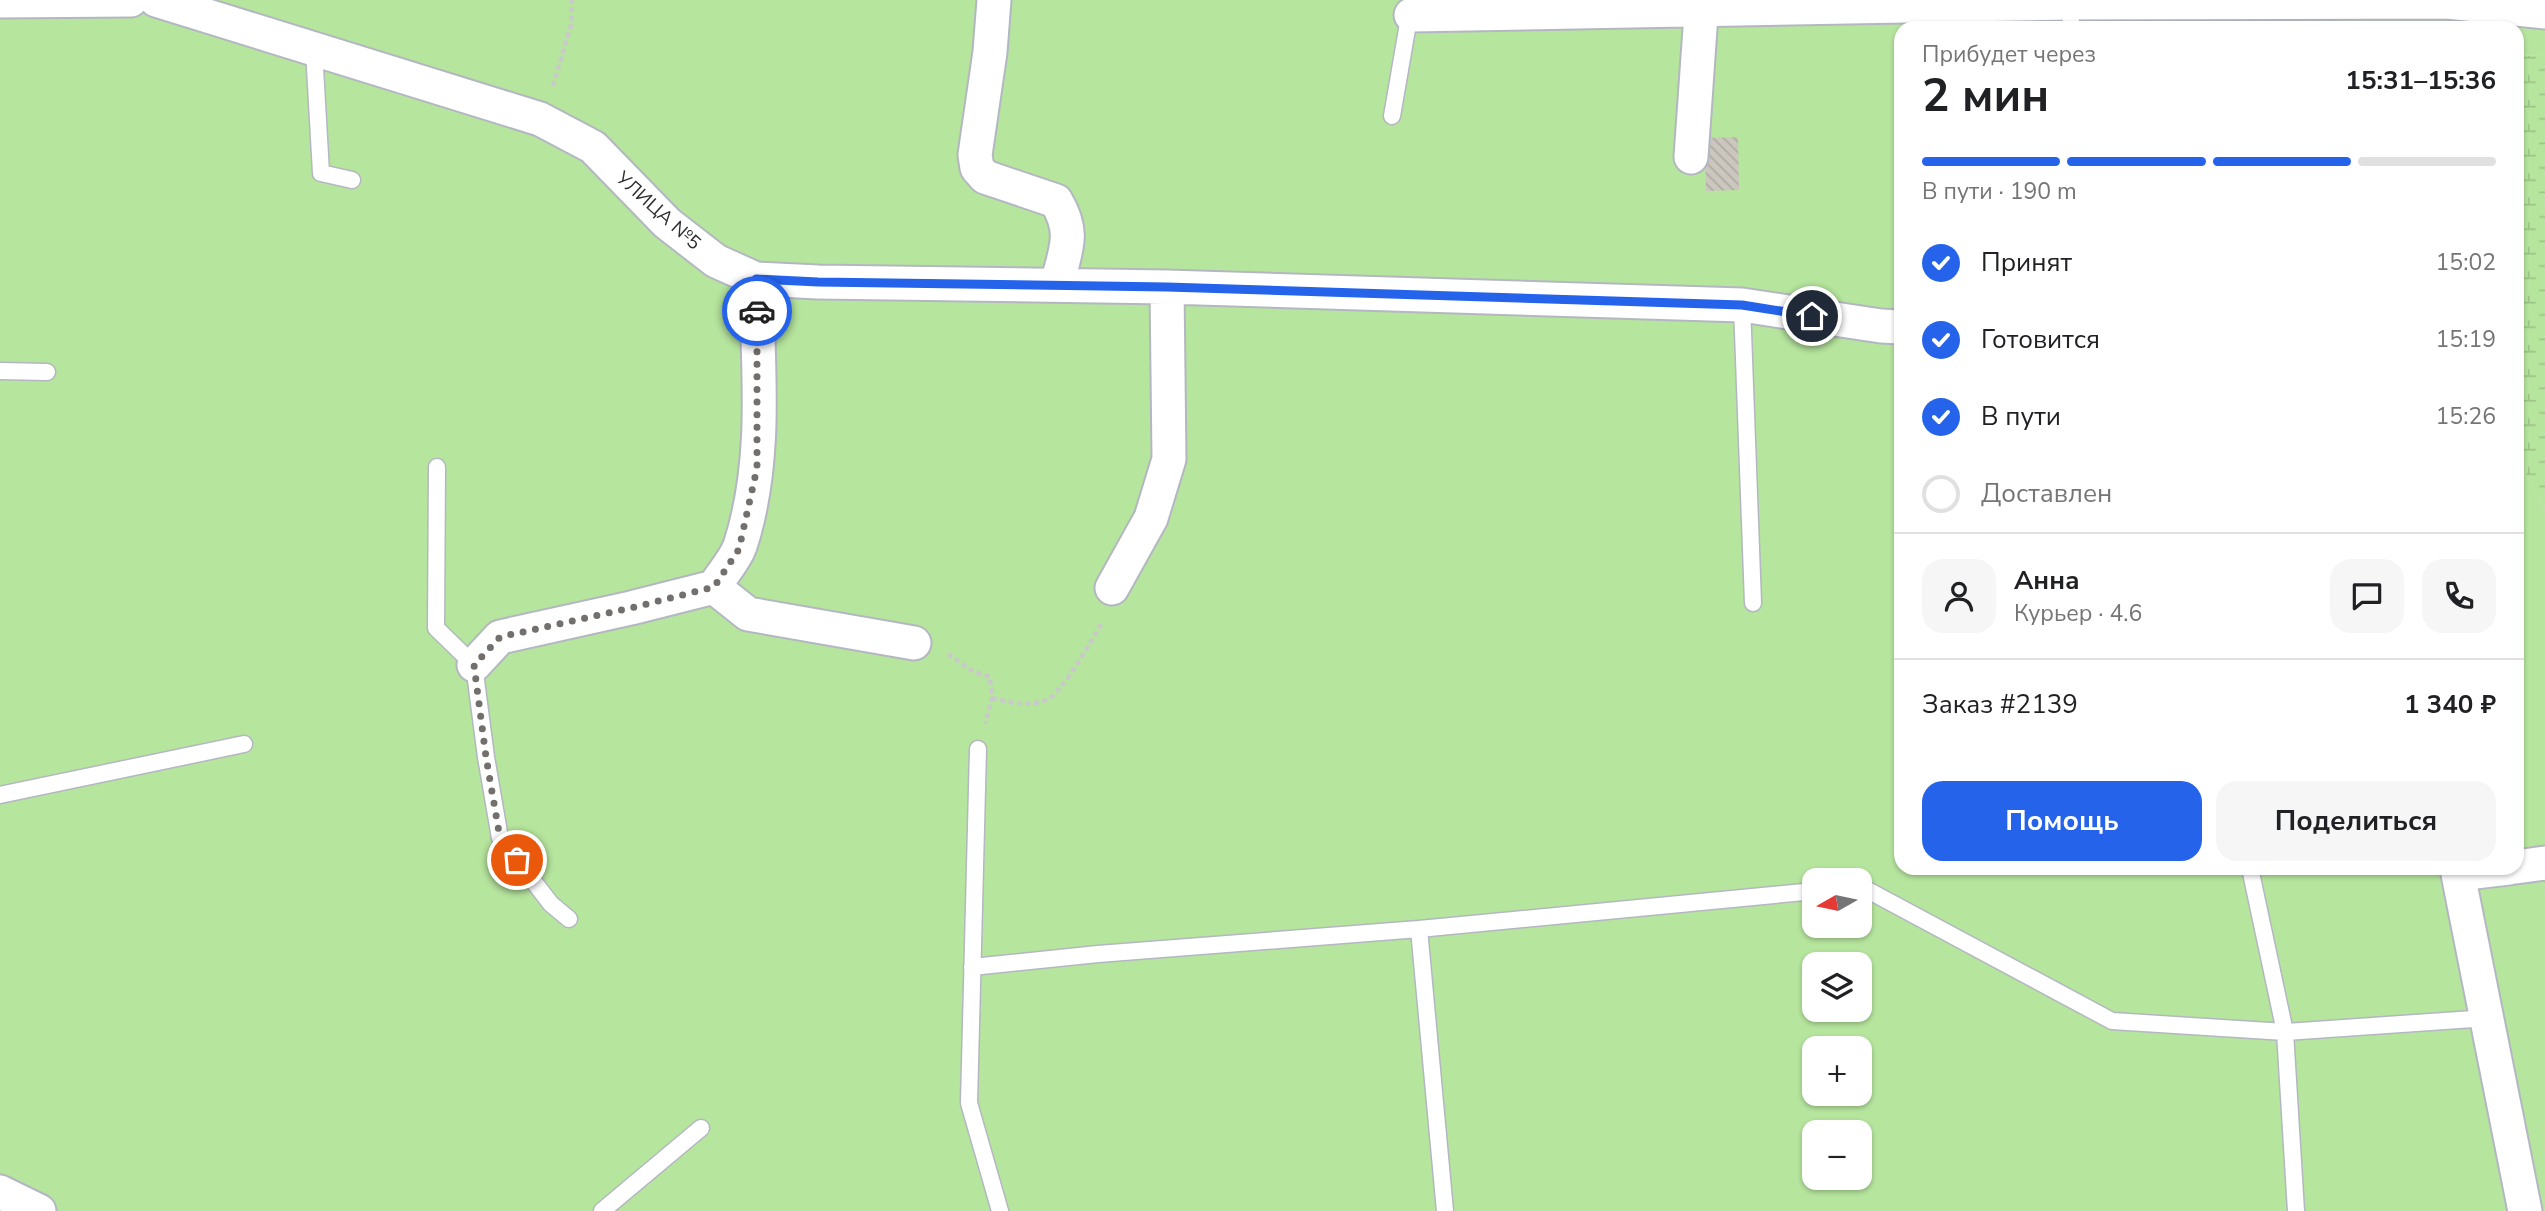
<!DOCTYPE html>
<html lang="ru">
<meta charset="utf-8">
<style>
:root{--surface:#fff;--page:#f6f6f6;--text:#202124;--muted:#757577;--line:#e0e0e0;--accent:#2563eb}
body{margin:0;font-family:"Nunito Sans",sans-serif;background:var(--page);color:var(--text);height:100vh;display:flex;flex-direction:column;font-size:26px;white-space:nowrap}
*{box-sizing:border-box;margin:0}
p{font-size:23px;color:var(--muted)}
.icon{flex:none;width:38px;height:38px;fill:none;stroke:currentColor;stroke-width:2;stroke-linecap:round;stroke-linejoin:round}
.map{position:relative;flex:1;overflow:hidden}
.details{position:absolute;left:1894px;top:21px;width:630px;height:854px;display:flex;flex-direction:column;background:var(--surface);border-radius:21px;box-shadow:0 2px 5px #0004}
.details>*{flex:none}
.needle{width:46px;rotate:261deg}
.fabs{position:absolute;left:1802px;top:868px;display:grid;gap:14px}
.fabs a{display:grid;place-items:center;width:70px;height:70px;border-radius:14px;background:var(--surface);box-shadow:0 2px 5px #0004;font-size:35px}
.pin{position:absolute;display:grid;place-items:center;width:60px;height:60px;color:#fff;margin:-30px;border:4px solid #fff;border-radius:50%;box-shadow:0 2px 7px #0007}
.courier{position:absolute;display:grid;place-items:center;width:70px;height:70px;margin:-35px;border:5px solid #2563eb;border-radius:50%;background:#fff;color:#222;box-shadow:0 2px 9px #0007}
.head em{font-style:normal;font-weight:700}
.head div{display:flex;flex-direction:column-reverse}
.head{display:flex;align-items:center;justify-content:space-between;height:119px;padding:0 28px}
h1{font-size:46px;font-weight:700;line-height:52px}
.bar{display:grid;grid-template-columns:repeat(4,1fr);gap:10px 7px;align-content:center;height:84px;padding:0 28px}
.bar i{height:9px;border-radius:5px;background:var(--line)}
.bar .selected{background:var(--accent)}
.bar p{grid-column:span 4}
.line{display:flex;align-items:center;gap:18px;padding:0 28px;border-top:2px solid var(--line)}
.line div{flex:1}
.round{display:grid;place-items:center;flex:none;width:74px;height:74px;border-radius:21px;background:var(--page)}
ol{padding:0 28px;list-style:none}
li{display:flex;align-items:center;gap:21px;height:77px}
li p{margin-inline-start:auto}
li .icon{padding:7px;border-radius:50%;background:var(--accent);color:#fff;stroke-width:4}
li:last-child{color:var(--muted)}
li i{width:38px;height:38px;border:4px solid var(--line);border-radius:50%}
.primary-button{display:flex;gap:14px;margin-top:auto;padding:14px 28px}
.primary-button a{flex:1;height:80px;border-radius:21px;background:var(--accent);color:#fff;font-size:28px;font-weight:700;line-height:80px;text-align:center}
.primary-button a+a{background:var(--page);color:var(--text)}
.map>svg:first-child{display:block}
</style>
<div class="map">
<svg width="2545" height="1211" viewBox="0 0 2545 1211">
<defs>
<pattern id="wetland-marsh" width="20" height="14" patternUnits="userSpaceOnUse" patternTransform="scale(1.75)"><rect width="20" height="14" fill="#b6e59e"/><path d="M1 5h8M5 5V1M11 12h8M15 12V8" fill="none" stroke="#9dc588"/></pattern>
<pattern id="building-back-hatch" width="6" height="6" patternUnits="userSpaceOnUse" patternTransform="scale(1.75)"><rect width="6" height="6" fill="#cbc7bf"/><path d="M-1 5l2 2M0 0l6 6M5-1l2 2" fill="none" stroke="#afaba4"/></pattern>
</defs>
<rect width="100%" height="100%" fill="#efe9e1"/>
<path fill="url(#wetland-marsh)" d="M2517 55 2545 56V509L2517 458 2516 307 2523 306 2516 257Z"/>
<path fill="#b6e59e" fill-rule="evenodd" d="M0 0H2545V56L2517 55 2516 28H1900V868H2516L2517 458 2545 509V1211H0ZM1815 880H1860V926H1815ZM1815 964H1860V1010H1815ZM1815 1048H1860V1094H1815ZM1815 1132H1860V1178H1815Z"/>
<path fill="url(#building-back-hatch)" d="M1738 137 1739 190 1706 191 1705 138Z"/>
<g fill="none" stroke-linecap="round" stroke-linejoin="round">
<g stroke="#b4b7c1" stroke-width="19">
<path id="service" d="M2070 28 2073 0
M314 50 321 173 352 180
M1392 116 1410 12
M1742 305 1753 603
M0 371 47 372
M437 467 436 628 474 665 486 757 500 838 551 904 569 919
M978 749 969 1103 1000 1211
M0 795 244 744
M2250 868 2285 1032 2296 1211
M1860 886 2112 1021 2285 1032 2488 1018
M1419 929 1445 1211
M972 967 1098 954 1419 929 1815 891
M602 1211 701 1128"/>
</g>
<g stroke="#b4b7c1" stroke-width="37">
<path id="minor" d="M156 0 540 119 593 147 667 223 716 261 756 279 818 282 1167 287 1742 305 1881 326 1900 327
M994 0 990 52 975 155 977 168 985 177 1056 201C1076 234 1065 250 1057 285
M0 1 131 0
M1411 15 2073 3 2447 2 2545 12
M1691 157 1702 0
M714 587 748 614 914 643
M1112 588 1151 518 1169 459 1167 287
M474 665 500 637 631 608 714 587C722 574 735 560 740 546 768 461 758 367 756 279
M2516 867 2545 863
M2509 868 2458 874 2525 1211
M0 1192 39 1211"/>
</g>
<path stroke="#c9c9c9" stroke-width="4.5" stroke-dasharray="5 3.5" stroke-linecap="butt" d="M553 86 571 25 572 0
M948 654 971 670 990 677 992 698 985 724
M992 698C1009 702 1029 707 1046 700 1062 694 1093 638 1103 621"/>
<use href="#service" stroke="#fff" stroke-width="16"/>
<use href="#minor" stroke="#fff" stroke-width="33"/>
</g>
<g fill="none" stroke-linecap="round" stroke-linejoin="round">
<path stroke="#726f6d" stroke-width="7" stroke-dasharray="0 12.6" d="M517 860 500 838 486 757 474 665 500 637 631 608 714 587 739 549 757 468V311"/>
<path stroke="#2563eb" stroke-width="9" d="M757 311 756 279 818 282 1167 287 1742 305 1812 316"/>
</g>
<g text-anchor="middle" stroke-width="5" stroke-linejoin="round" paint-order="stroke">
<g font-size="19" fill="#2e2e2e" stroke="#fff">
<text transform="translate(659 210) rotate(42)" y="7">УЛИЦА №5</text>
</g>
</g>
</svg>
<div class="fabs">
<a><svg class="needle" viewBox="-14 -14 28 28"><path d="M0-13l5 13h-10z" fill="#e53935"/><path d="M0 13l5-13h-10z" fill="#757577"/></svg></a>
<a><svg class="icon" aria-label="layers" viewBox="0 0 24 24"><path d="M12 4l9 5-9 5-9-5zM3 14l9 5 9-5"/></svg></a>
<a>+</a>
<a>−</a>
</div>
<div class="pin" style="left:517px;top:860px;background:#ea580c"><svg class="icon" aria-label="bag" viewBox="0 0 24 24"><path d="M5 8h14l-1 12H6zM9 8a3 3 0 0 1 6 0"/></svg></div>
<div class="pin" style="left:1812px;top:316px;background:#1f2937"><svg class="icon" aria-label="home" viewBox="0 0 24 24"><path d="M3 11l9-7 9 7M6 9v11h12V9"/></svg></div>
<div class="courier" style="left:757px;top:311px"><svg class="icon" aria-label="car" viewBox="0 0 24 24"><path d="M5 17H2v-5l4-1 3-4h7l3 4 3 1v5h-3M9 17h6M6 11h13"/><circle cx="7" cy="17" r="2"/><circle cx="17" cy="17" r="2"/></svg></div>
<section class="details">
<div class="head"><div><h1>2 мин</h1><p>Прибудет через</p></div><em>15:31–15:36</em></div>
<div class="bar"><i class="selected"></i><i class="selected"></i><i class="selected"></i><i></i><p>В пути · 190 m</p></div>
<ol>
<li><svg class="icon" aria-label="check" viewBox="0 0 24 24"><path d="M5 12l5 5 9-10"/></svg>Принят<p>15:02</p></li>
<li><svg class="icon" aria-label="check" viewBox="0 0 24 24"><path d="M5 12l5 5 9-10"/></svg>Готовится<p>15:19</p></li>
<li><svg class="icon" aria-label="check" viewBox="0 0 24 24"><path d="M5 12l5 5 9-10"/></svg>В пути<p>15:26</p></li>
<li><i></i>Доставлен</li>
</ol>
<div class="line" style="height:126px"><a class="round"><svg class="icon" aria-label="person" viewBox="0 0 24 24"><circle cx="12" cy="8" r="4"/><path d="M4 21q1-7 8-7t8 7"/></svg></a><div><b>Анна</b><p>Курьер · 4.6</p></div><a class="round"><svg class="icon" aria-label="chat" viewBox="0 0 24 24"><path d="M4 5h16v11H9l-5 4z"/></svg></a><a class="round"><svg class="icon" aria-label="phone" viewBox="0 0 24 24"><path d="M5 4h4l2 5-3 2q2 4 5 5l2-3 5 2v4C11 20 4 13 5 4z"/></svg></a></div>
<div class="line" style="height:91px"><div>Заказ #2139</div><b>1 340 ₽</b></div>
<div class="primary-button"><a>Помощь</a><a>Поделиться</a></div>
</section>
</div>
